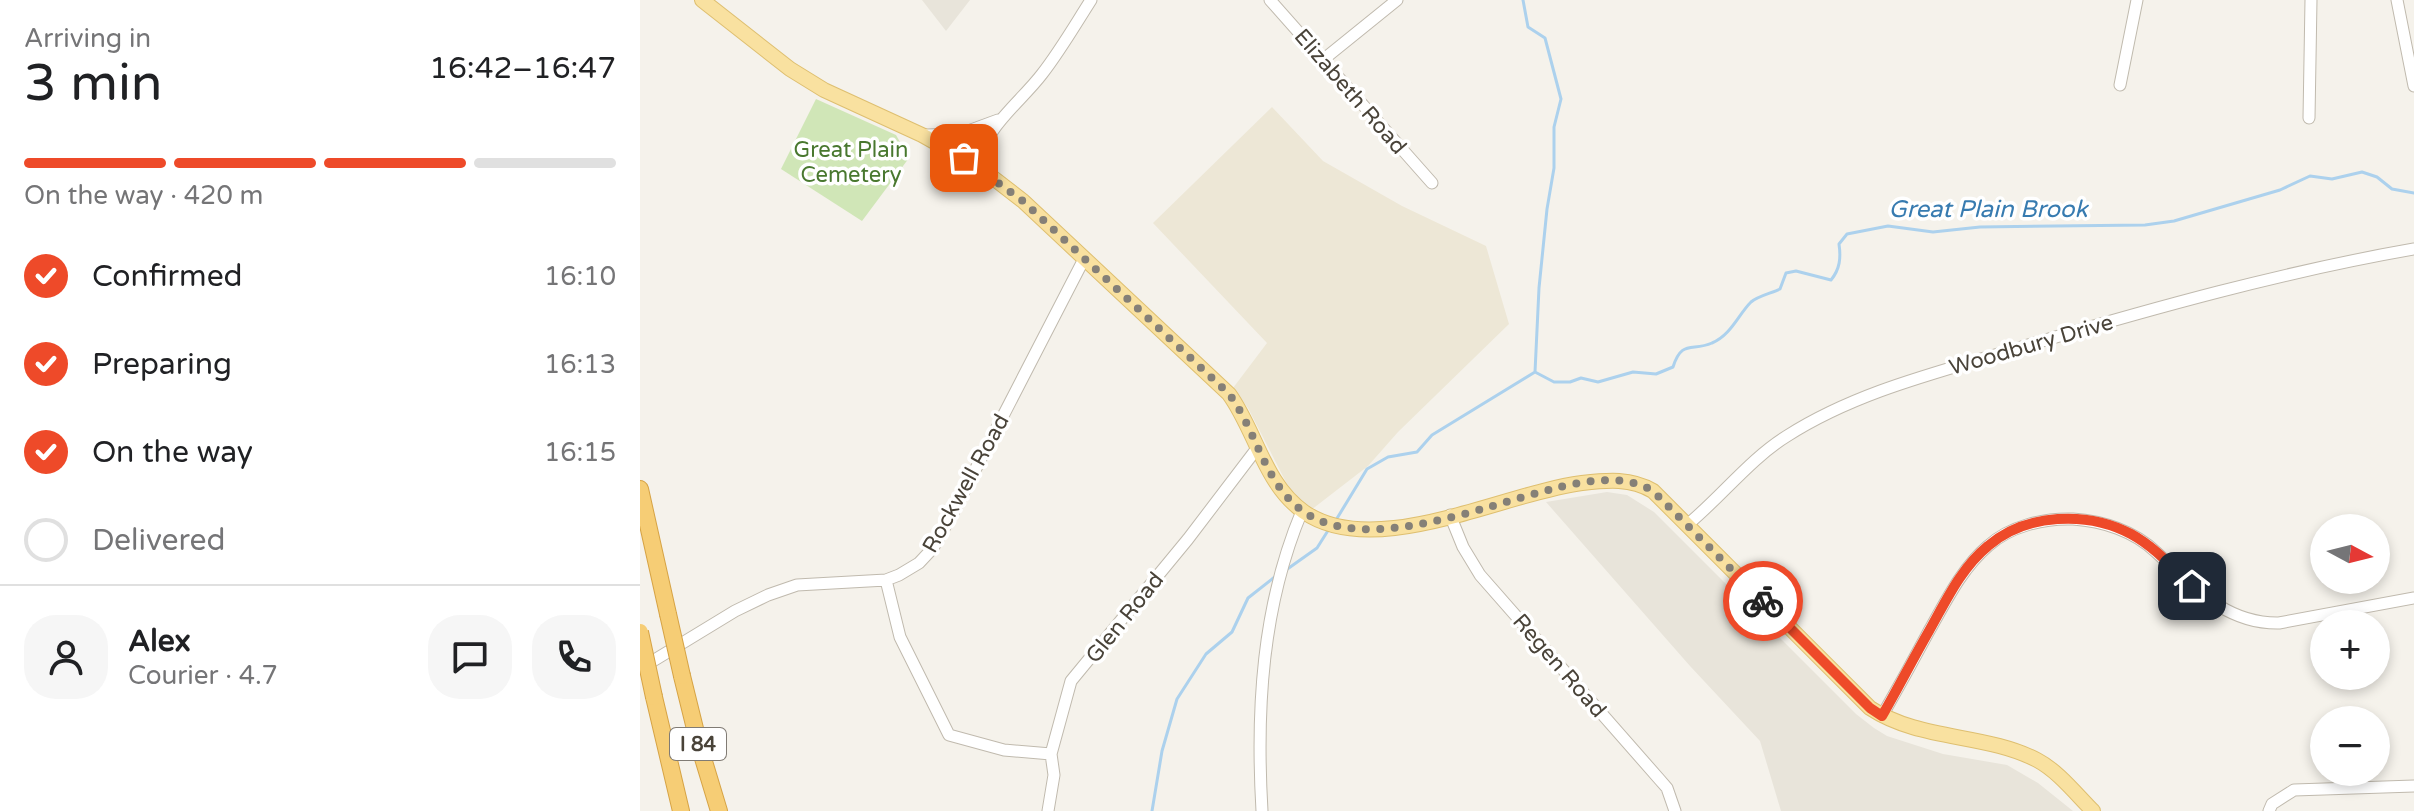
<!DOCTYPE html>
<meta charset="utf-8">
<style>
:root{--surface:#fff;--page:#f6f6f6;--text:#202124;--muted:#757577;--line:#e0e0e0;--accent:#ee4a29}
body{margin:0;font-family:"Varela Round",sans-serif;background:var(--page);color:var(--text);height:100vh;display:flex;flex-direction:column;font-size:30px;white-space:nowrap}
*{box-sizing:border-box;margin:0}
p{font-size:26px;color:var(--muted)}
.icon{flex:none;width:44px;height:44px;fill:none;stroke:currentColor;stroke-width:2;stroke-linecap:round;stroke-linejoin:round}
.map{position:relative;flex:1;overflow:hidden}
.side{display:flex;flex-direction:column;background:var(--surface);width:640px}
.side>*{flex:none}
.needle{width:52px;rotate:97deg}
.fabs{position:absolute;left:1670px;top:514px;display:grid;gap:16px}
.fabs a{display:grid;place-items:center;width:80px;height:80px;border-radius:50%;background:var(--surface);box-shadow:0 4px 12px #0003;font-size:40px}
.pin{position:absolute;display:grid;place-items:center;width:68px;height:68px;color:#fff;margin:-34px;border-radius:16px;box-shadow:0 4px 12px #0006}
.courier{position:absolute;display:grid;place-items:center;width:80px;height:80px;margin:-40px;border:6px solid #ee4a29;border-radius:50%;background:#fff;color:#222;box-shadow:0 2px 10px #0007}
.summary em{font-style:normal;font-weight:600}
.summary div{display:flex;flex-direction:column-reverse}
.summary{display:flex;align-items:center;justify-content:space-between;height:136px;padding:0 24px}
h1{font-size:52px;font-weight:600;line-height:60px}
.bar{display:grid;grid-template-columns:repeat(4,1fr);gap:12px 8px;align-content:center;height:96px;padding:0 24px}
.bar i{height:10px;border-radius:6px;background:var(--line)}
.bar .selected{background:var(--accent)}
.bar p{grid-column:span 4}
.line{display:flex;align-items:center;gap:20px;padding:0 24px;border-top:2px solid var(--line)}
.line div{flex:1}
.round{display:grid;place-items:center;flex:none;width:84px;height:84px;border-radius:32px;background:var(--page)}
ol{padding:0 24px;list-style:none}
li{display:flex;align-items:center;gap:24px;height:88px}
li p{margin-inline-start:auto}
li .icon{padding:8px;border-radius:50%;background:var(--accent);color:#fff;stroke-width:4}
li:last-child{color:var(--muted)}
li i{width:44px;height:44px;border:4px solid var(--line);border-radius:50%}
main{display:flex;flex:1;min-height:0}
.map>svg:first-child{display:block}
</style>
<main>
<section class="side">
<div class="summary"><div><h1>3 min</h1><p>Arriving in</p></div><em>16:42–16:47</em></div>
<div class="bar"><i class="selected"></i><i class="selected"></i><i class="selected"></i><i></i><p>On the way · 420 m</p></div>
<ol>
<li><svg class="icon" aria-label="check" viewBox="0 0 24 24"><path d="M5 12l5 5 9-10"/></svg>Confirmed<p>16:10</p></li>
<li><svg class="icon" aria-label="check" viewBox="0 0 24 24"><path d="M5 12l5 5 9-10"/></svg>Preparing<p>16:13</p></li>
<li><svg class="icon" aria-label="check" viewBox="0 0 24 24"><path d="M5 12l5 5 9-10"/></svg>On the way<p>16:15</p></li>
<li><i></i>Delivered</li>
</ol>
<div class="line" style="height:144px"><a class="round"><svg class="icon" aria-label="person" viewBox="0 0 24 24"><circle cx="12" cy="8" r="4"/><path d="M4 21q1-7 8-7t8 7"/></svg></a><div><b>Alex</b><p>Courier · 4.7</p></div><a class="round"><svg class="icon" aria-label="chat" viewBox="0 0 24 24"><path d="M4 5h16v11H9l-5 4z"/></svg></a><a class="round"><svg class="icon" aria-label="phone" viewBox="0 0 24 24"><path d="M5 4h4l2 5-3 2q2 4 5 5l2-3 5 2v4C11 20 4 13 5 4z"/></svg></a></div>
</section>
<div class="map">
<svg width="1774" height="811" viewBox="0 0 1774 811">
<rect width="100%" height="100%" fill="#f5f2eb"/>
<path fill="#e8e4da" d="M282 0H330L306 31Z
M967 492 987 495 1014 512 1216 714 1234 728 1247 736 1303 754 1367 765 1398 783 1433 811H1141L1120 741 1050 666 906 502Z"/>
<path fill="#ede7d6" d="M632 107 683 161 762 206 846 246 869 324 758 432 728 466 671 510 649 488 608 408 593 388 627 343 513 223Z"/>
<path fill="#d0e6b7" d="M176 99 256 135 269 158 222 221 141 169Z"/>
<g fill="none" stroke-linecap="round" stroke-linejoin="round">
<path stroke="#acd1ed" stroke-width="3" d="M895 372 914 382H930L941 378 958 382 993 372 1016 374 1033 367C1042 339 1052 352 1072 343 1091 335 1098 315 1111 302 1118 296 1132 293 1140 289L1146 273 1156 271 1191 280C1200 269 1201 258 1199 244L1207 234 1248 226 1293 232 1340 227 1505 225 1534 221 1640 190 1670 176 1692 179 1722 172 1737 177 1752 189 1774 193
M696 520 727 469 748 457 777 452 792 435 895 372 899 288 907 209 914 168V127L921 99 905 38 888 27 883 0
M646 570 677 548 689 529
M512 811 522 751 537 699 566 654 592 632 608 598 636 576"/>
<g stroke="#c0baae" stroke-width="13">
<path id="minor" d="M630 0 792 183
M1757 0 1774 86
M684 59 757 0
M1480 85 1497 0
M1669 118 1671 0
M286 135 320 134 358 120
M339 167C341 130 380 103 402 74 420 51 435 25 451 0
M810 515 823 547 840 575 1020 780 1027 788 1035 811
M1047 525C1080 498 1111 458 1147 436 1219 390 1304 371 1385 346 1514 308 1642 272 1774 249
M246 580 260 637 309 735 364 750 411 754
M3 667 95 611 128 595 157 585 246 580 259 575 279 563 293 548 315 509 444 259
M1242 716C1258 688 1274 659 1289 631 1306 601 1322 568 1348 546 1370 526 1404 518 1433 519 1463 521 1494 531 1516 552 1553 586 1585 624 1639 623L1774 598
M408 811 414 775 411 754 431 681 548 539 618 447
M622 811C616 709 622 606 662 511
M1629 811 1632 804 1654 790 1774 786"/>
</g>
<g stroke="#debf70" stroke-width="16">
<path id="major" d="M62 0 150 69 184 90 282 135 339 167 383 201 589 394C616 431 624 484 664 512 735 561 863 493 942 483 968 480 991 478 1013 491L1230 708C1280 741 1345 733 1397 760 1418 771 1436 794 1453 811"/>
</g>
<g stroke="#d6a345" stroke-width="18">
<path id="highway" d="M0 489 28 614
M42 676 59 745 79 811
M14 697 41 811"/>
</g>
<use href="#minor" stroke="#fff" stroke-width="11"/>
<use href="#major" stroke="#f9e1a0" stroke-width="14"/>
<use href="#highway" stroke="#f6cd75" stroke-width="16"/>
<g stroke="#d6a345" stroke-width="18" stroke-linecap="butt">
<path id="highway-bridge" d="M28 614 42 676
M0 632 14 697"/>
</g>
<use href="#highway-bridge" stroke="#f6cd75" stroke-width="16"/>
</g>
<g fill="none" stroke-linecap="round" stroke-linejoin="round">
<path stroke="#858077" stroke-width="8" stroke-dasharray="0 14.4" d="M324 158 383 201 589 394C617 431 624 484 664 512 726 555 844 506 912 489 945 481 983 473 1013 491L1123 601"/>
<path stroke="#ee4a29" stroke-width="10" d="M1123 601 1230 708 1242 716C1258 688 1273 659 1289 631 1306 601 1321 568 1348 546 1386 513 1448 511 1491 534 1515 547 1533 568 1552 586"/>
</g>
<g text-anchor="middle" stroke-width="7" stroke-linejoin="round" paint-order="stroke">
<rect fill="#fff" stroke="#807b74" stroke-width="2" x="30" y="728" width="56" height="32" rx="6"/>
<g font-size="20" font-weight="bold" fill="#494339">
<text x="58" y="751">I 84</text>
</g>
<g font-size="22" fill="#494339" stroke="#fff">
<text transform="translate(711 91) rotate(49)" y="8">Elizabeth Road</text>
<text transform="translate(1391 344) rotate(-16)" y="8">Woodbury Drive</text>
<text transform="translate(325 483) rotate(-61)" y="8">Rockwell Road</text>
<text transform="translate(484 617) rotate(-51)" y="8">Glen Road</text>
<text transform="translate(920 665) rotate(49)" y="8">Regen Road</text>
</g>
<g font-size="22" fill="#49782f" stroke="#fff">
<text x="211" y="157">Great Plain<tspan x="211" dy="25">Cemetery</tspan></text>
</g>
<g font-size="24" font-style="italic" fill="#377bb0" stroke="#fff">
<text x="1348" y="217">Great Plain Brook</text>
</g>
</g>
</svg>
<div class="fabs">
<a><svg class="needle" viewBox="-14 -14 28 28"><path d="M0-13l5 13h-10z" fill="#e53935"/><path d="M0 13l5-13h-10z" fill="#757577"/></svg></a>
<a>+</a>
<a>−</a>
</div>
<div class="pin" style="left:324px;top:158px;background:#ea580c"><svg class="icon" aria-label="bag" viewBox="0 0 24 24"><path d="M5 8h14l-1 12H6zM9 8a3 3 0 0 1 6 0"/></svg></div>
<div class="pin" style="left:1552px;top:586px;background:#1f2937"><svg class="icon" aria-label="home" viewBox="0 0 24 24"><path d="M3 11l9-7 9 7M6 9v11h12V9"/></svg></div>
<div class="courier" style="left:1123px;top:601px"><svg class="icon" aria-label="bike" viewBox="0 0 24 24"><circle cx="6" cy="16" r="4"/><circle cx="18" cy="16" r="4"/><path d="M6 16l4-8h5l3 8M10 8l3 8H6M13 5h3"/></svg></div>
</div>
</main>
